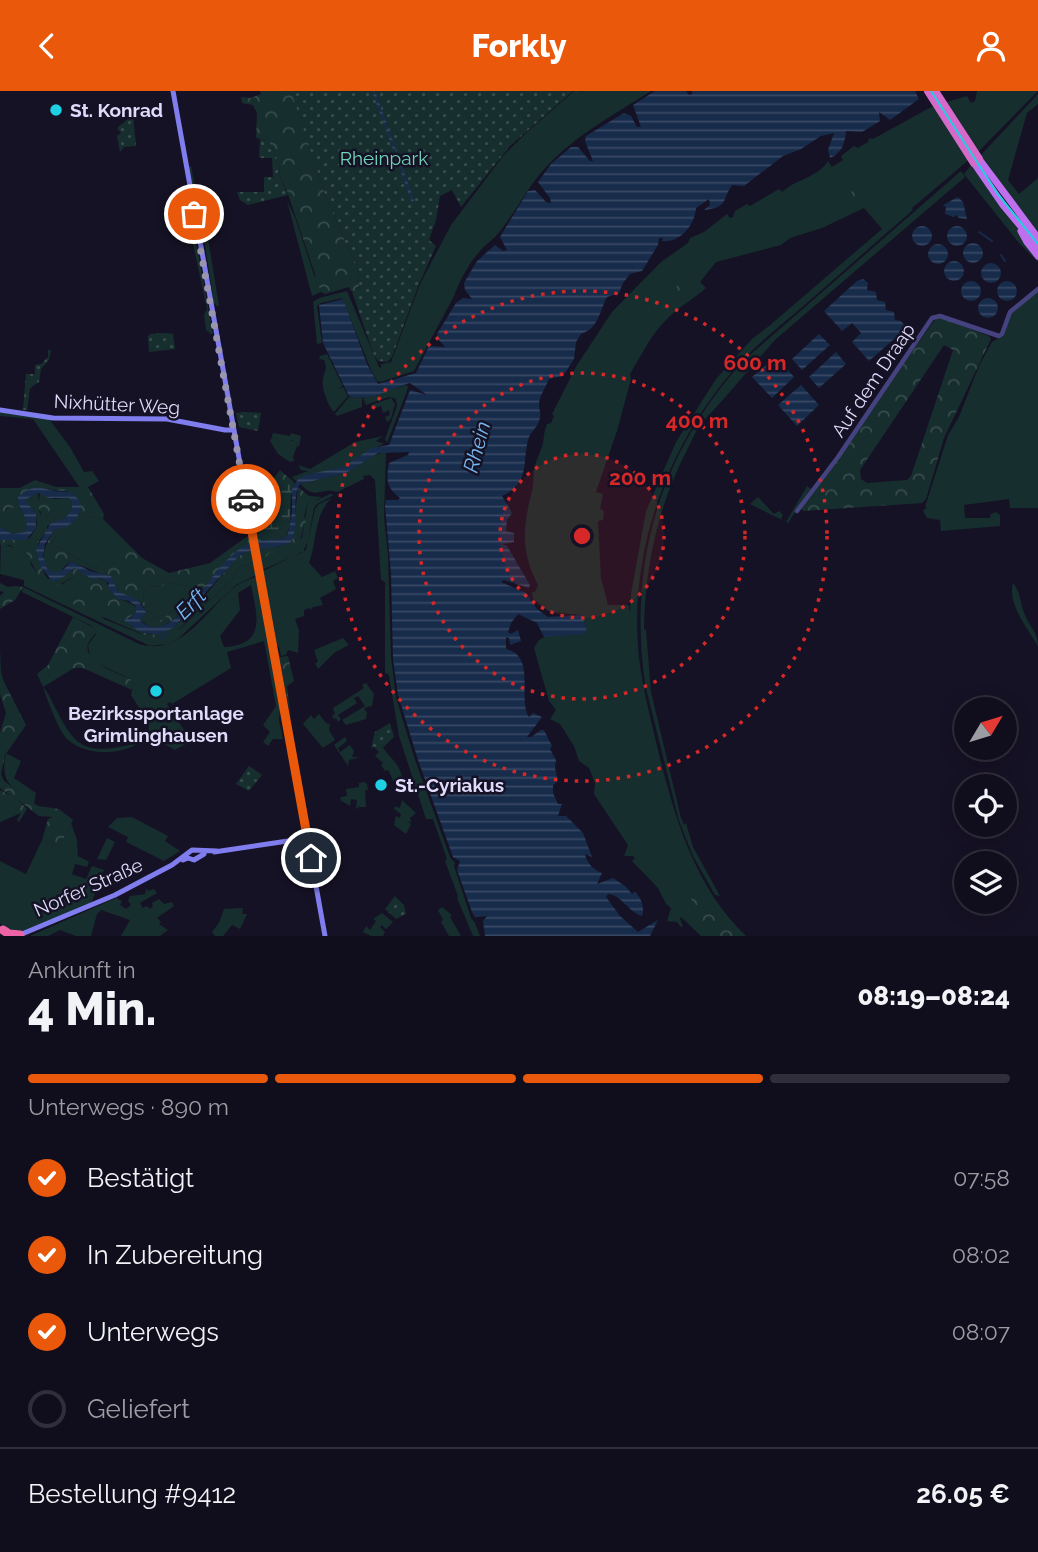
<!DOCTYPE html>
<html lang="de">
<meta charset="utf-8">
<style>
:root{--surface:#100e1c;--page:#191725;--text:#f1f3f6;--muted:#9c9ca3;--line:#302e3b;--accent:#ea580c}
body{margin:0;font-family:Raleway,sans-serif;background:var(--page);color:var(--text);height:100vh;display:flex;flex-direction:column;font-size:26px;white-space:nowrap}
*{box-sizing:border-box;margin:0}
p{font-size:23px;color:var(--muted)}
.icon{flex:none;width:38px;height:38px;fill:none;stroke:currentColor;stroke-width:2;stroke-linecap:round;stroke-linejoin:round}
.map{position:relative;height:845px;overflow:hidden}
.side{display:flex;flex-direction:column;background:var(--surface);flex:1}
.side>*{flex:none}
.needle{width:46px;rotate:52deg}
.buttons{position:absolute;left:954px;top:606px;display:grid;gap:14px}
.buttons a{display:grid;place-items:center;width:63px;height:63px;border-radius:50%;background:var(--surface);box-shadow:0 4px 18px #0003,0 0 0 2px var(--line);font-size:35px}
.pin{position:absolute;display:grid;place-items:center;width:60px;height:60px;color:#fff;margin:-30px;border:4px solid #fff;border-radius:50%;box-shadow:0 2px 7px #0007}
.courier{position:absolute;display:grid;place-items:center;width:70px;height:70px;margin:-35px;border:5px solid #ea580c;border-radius:50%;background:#fff;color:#222;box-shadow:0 2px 9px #0007}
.summary em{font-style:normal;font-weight:800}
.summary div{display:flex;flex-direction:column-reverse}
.summary{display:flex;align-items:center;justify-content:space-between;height:119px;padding:0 28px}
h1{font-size:46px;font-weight:800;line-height:52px}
.bar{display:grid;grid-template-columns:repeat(4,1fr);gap:10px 7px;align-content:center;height:84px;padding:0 28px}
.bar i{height:9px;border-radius:5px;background:var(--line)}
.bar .on{background:var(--accent)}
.bar p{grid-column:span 4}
.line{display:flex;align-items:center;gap:18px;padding:0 28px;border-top:2px solid var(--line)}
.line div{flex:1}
ol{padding:0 28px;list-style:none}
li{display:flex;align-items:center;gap:21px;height:77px}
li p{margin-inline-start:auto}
li .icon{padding:7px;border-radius:50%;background:var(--accent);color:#fff;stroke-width:4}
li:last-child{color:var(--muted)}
li i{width:38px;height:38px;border:4px solid var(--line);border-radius:50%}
header{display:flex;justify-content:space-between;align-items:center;height:91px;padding:0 28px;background:var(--accent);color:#fff;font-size:32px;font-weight:800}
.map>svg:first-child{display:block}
</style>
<header><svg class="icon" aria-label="back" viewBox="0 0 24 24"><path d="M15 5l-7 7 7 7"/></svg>Forkly<svg class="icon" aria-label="person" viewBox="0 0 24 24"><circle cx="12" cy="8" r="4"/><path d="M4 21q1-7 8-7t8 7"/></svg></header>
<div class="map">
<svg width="1038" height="845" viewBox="0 0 1038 845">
<defs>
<pattern id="forest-crowns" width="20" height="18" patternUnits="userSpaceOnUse" patternTransform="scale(1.75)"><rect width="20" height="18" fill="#162e2e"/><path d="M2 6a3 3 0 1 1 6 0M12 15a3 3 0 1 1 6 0" fill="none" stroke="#374c4d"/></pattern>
<pattern id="wetland-marsh" width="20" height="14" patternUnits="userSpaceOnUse" patternTransform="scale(1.75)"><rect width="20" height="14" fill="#162e2e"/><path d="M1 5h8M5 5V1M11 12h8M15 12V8" fill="none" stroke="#374c4d"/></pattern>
<pattern id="park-dots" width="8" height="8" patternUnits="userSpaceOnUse" patternTransform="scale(1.75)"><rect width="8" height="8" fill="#162e2e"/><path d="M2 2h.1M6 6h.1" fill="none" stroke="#374c4d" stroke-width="1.8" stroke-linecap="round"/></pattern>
<pattern id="water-rules" width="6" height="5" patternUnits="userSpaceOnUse" patternTransform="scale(1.75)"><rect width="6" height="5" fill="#172b4a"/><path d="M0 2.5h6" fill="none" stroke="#384965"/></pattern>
</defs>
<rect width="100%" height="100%" fill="#161225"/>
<path fill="#162e2e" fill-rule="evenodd" d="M574 0H582L579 3 583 0H651C617 22 577 43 547 75 527 96 515 123 496 145 491 150 485 154 480 160 469 172 459 191 454 205L414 280 381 291 377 290 371 279 342 207 321 212 317 215 322 252 317 253 313 211 319 207 347 200 379 276 381 277V273L391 271 420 193 451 134 503 65 526 42Z
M977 0H1038L978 61 912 117 913 119C876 151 839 184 801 217 779 236 754 255 735 277 666 357 628 462 639 567 643 597 650 626 657 655 674 724 693 794 746 845H701L681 826 680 828 683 835 681 836 677 831 667 830 671 817 666 813 658 797 632 770 635 767 633 765H624L628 754 594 703 595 692 589 677 579 670 574 655 560 633 550 628 556 619 549 610 534 557 539 549 544 546 587 540 582 524 550 521 533 508 532 501H535L538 494C520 459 523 436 532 400 534 393 533 385 534 378 536 369 541 360 543 352 544 346 544 340 547 333L551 332 554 325 552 323 577 274 612 221 661 171 688 152 690 147 704 141 727 123 730 127 733 126 735 120 747 113 750 115 779 98 782 101C796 88 817 87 828 70L832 76 843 69 841 65 854 55 858 57 868 51 869 47 873 48 933 15 967 5 971 12 975 10ZM864 117 882 138 769 235 752 248 716 288 676 351 646 420 631 503 630 522 629 514H608L601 487 598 430 603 429 604 420 600 418 603 403 596 401 617 340 631 288 630 283C641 265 651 243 667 228 678 216 694 208 706 197L700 191 716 171 781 154 790 147 822 137Z
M1038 3V13L1027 22 1008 89 1019 103 1038 87V144L989 80 981 64Z
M971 74 1038 158V171L1019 152 964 83Z
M188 75H191L198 110 196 95 200 94 202 103 199 111 206 125 218 122 208 127 212 131 203 134 205 129 199 113 200 122 195 115Z
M961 80 965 86 776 248C752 275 726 306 703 331 696 338 692 350 687 359 658 415 645 475 644 538L646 539 651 601 681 727 684 734 686 732 693 756 720 805 715 804 693 765 679 730 645 593C628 470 660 363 743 270Z
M287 110 295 126 314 184 318 189 321 201 312 205Z
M207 141 219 215H217L214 212 204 148Z
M195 145 213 243H211L206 239 204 224 207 218 193 153Z
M1038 200V417H1010L1009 408 964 414 965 427H990L991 423 996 421 1000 424V435L941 440 940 429 927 427 923 420 927 416H925L948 344 959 326 979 275 992 251 1003 245 1011 221Z
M327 263 343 295 337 298 343 296 348 305 334 321C327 313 321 296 323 287 325 278 328 278 324 269L319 268 320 265Z
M406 294 408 295 407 300 387 352 385 348 397 315 396 308 389 306 366 314 363 307Z
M349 306 362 307V316L337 325 335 323Z
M391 307 395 313 391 328 387 331 385 326 390 324 389 319 383 322 381 315 372 318 371 314Z
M0 321 49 328 70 356 84 381 92 380 99 390 88 396 80 397 33 328 0 325Z
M383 345 376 350 384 353C368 358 359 369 345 376 329 383 310 379 296 390L292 386 308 380 301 379 298 374 310 378 355 351Z
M272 346 278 348 280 354 288 349 295 350 297 355 293 366 294 370 290 371 278 363 270 350Z
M386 361 384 426 388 464 391 566 396 606 414 666 450 766 455 772 454 775 471 827 475 832 480 845H473L457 807 458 805 445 770 447 768 433 728H426L399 645 389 585 387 582 385 583V491L381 489 375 389 370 384 363 385 364 388 337 401C319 396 317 410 300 393L346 382 371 365Z
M807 395 811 398 788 432 750 413 758 406 774 423 779 420 783 424 781 428 786 431Z
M38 402 40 423 45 426 52 420 55 431 47 435V439L39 450 30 446C45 428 32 423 25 409Z
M330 403 334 404 317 413 314 417 308 450 303 461 262 479 261 471 269 461H277L302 447 308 410H315Z
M332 407C314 422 317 451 309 472L322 486 335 480 338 487 333 490 336 498 320 507 323 514 313 516 311 519 310 517 304 519V525L295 528 299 540 298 562 288 559 286 564 281 565 279 556 276 553 288 626 263 480 306 459 315 418 319 413Z
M11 416H19C26 426 29 430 25 441L12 443 0 436V425H5L6 418Z
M85 425 103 428 126 451 96 478 51 452 56 445 76 438Z
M1 453C11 454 16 460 26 461L30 465 31 474 47 495 62 493 75 485 104 528 141 543 167 547 181 537 233 487 239 476 254 471 256 484 236 494 178 548 168 553 150 555 24 495V489L0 483Z
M256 486 283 626 280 617 279 629 283 648H273L268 655 263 651 270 641 263 634 276 615 264 550 227 561 231 577 172 613 170 611 167 613 191 650 175 659 148 644 149 632 131 604 134 590 93 570 90 565 88 554 96 543 92 535 22 501 23 496 139 553C183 566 206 518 236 495 242 491 249 488 256 486ZM251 494C257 524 267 554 224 556L220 545 240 519 238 502Z
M167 491 186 495 177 516 161 529 146 519 143 503 150 495 161 496Z
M1013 492C1021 501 1020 513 1025 524 1029 535 1038 541 1038 555 1027 537 1007 512 1013 492Z
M343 547 349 554 334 562 318 578 315 572 318 571 314 559Z
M366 592 374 603 372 615 364 617 367 622 366 628 346 634 342 629 365 615 358 605 354 607 357 612 338 624 341 628 338 631 336 627 334 628 332 625 335 623 333 617 364 597 362 594Z
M43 596C49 602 52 612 57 620 79 666 95 661 139 652 119 665 84 665 66 647 58 638 47 608 43 596Z
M319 623 326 632 330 633 329 639 335 649 323 657 303 633 311 624 314 628Z
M345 646 347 650 338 657 340 661 350 654 354 660 352 666H360L349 669 348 675 334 654Z
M377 654 381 658 383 656C390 668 399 671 402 686L395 693 388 679 385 680 381 674 383 672 375 665 379 661 374 656Z
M6 662 21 670 14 687 36 702 34 712C11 696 0 693 6 662Z
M364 691 367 693 368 698 365 700 366 716H359V713L358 718 356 717 357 709 351 708 350 715 340 709 341 706 347 705 346 698 359 696V692Z
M402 709 416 722 410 727 411 731H408L411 733 406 743 394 734 396 725 400 727 401 723 394 718 395 715 400 717Z
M132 726 168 745 165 750 180 760 164 770 126 751 128 746 108 736 117 727Z
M71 732 77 749 78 765 89 771 87 776 75 773 72 783 86 788 92 775 104 779 91 813 22 840C12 840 7 840 0 832V770L26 783 42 749 59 756Z
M107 747 115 751 106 769 97 768Z
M146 797 148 800 154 798 157 802 140 812 143 817 147 815 150 818 153 815 152 812 159 808 164 813 172 811 174 815 157 827 161 831 159 833 168 839 160 845H121L130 829 101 819 97 823 91 845H76L60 839 48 845H30L116 807 122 810 120 814 126 818 131 814 128 810 130 805 145 803Z
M442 816 452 824 450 826 461 845H449L441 831 443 829 438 819Z
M240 817H243L242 823H247L240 838 232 834 223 845H215L212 841 219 832 224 818Z
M382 822 393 831 386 838 382 834 380 836 385 841 383 845H371L363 841 366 835 370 839 376 830 373 828Z"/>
<path fill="url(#forest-crowns)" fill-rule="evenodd" d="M260 0H314L297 16 326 106 357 178 360 200H351L349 196 325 203 321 201 287 100 280 86 279 72 268 49 256 47 257 22 253 14 242 12 241 6 251 7 261 3Z
M856 93 870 108 859 116 843 120 840 113 847 109Z
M687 183 699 192 662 229 651 232V227L662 218 679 192V187H685Z
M936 227 944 228 989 245 991 248 944 347 926 408 922 412 803 420 801 416ZM944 254 953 259 911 385 907 389 867 392 861 388 860 379Z
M273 342 290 345 291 342 301 345 299 355H297L295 350 291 349 280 354 278 348 272 346Z
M280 379 295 392 257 451 249 403 264 400Z
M35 389 56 396H88L104 423 103 428 85 425 75 441 56 445 51 452 96 478 126 451 142 467 169 482 210 472 249 444 251 452C218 466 185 541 150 536L140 529 146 522 142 513 118 501C112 482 88 479 71 470 64 474 63 481 53 483 36 468 46 454 54 439L62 437 79 423 67 400C45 401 39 389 19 406V416L6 417 5 425H0V397H20ZM167 491 186 495 177 516 161 529 146 519 143 503 150 495 161 496Z
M298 396 309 405 321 406 315 410H308L304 426 307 428C299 442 304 461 281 463 277 463 273 461 270 461L261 471 259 457 282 455 293 447Z
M40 403 55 408 69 407 72 411 71 422 58 431H55L52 420 43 428 38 414Z
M30 446 39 450C34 462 40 477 48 488L72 480 75 477 93 489 97 487 106 490C109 495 110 500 115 505 120 510 130 510 136 516L137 521 128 528 131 535C138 539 147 545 156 543 188 536 216 487 239 465L252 458 254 471 239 476 233 487 176 541 167 547 156 549 69 511 67 508 75 485 56 495H44L26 461 17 460 10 454H0V449H26Z
M0 492 8 496 16 495 23 496 15 509 0 518V505L4 501 0 500Z
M73 526 98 539C95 543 90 548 88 553 82 571 121 583 134 590L132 599 83 577H74L43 596 37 583 48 574Z
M277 556 280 566 288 565 294 590 287 595 291 628Z
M0 559 1 581 4 591 26 634 5 664 1 683 4 690 38 715 59 718 73 729 59 756 42 749 48 728 53 726 39 725 18 709 27 718 19 731 17 729 21 722 0 731V699L11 705 0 697V642L6 622 0 603Z
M691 779 707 805 733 836 734 845H707L693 832 691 823 697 819 687 800 691 790H686L683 785Z"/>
<path fill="url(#wetland-marsh)" d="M288 389 295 392C286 409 295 430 285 447L257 451 253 430 280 394Z"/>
<path fill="url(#park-dots)" d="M291 0H573L510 55 461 116 452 99 440 105 436 129 429 149 436 155 419 193 392 266 387 271 378 270 374 264 352 201 360 199 357 178 326 106Z
M133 24 136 55 124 56 120 61 117 45 121 42 117 37Z
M260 48 268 49 279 72 280 86 288 104 248 114 240 109 237 101H264V86H273L272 67H259Z
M165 242 173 243 175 258 149 261 148 246 150 243Z
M48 259H51L49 269 41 278 39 291 30 297 27 319H23L26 283H35V274L41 273 48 266Z
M244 321 261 322 258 340 239 336 236 322Z
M390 632 394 646 381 658 377 655 371 657 375 641Z
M249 675 262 684 249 700 236 693Z
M395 805 404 814 406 823 396 828 385 818Z"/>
<path fill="url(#water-rules)" d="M372 0H375L414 109 412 112Z
M655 0H686L689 4 692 3V0H915L919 8 890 29 879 21 880 30 862 41 846 40C845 52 842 62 830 67L828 59 834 42 821 45 801 58 783 65 744 95 732 94C721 110 729 116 704 119L710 114 709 108 696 117C695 134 680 152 662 150L663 147H659L658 154 642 180 630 183 623 192 619 202 607 206C599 221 599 237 581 243L576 251 574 268 563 285 549 288C546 295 539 306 539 314 539 320 542 323 539 330 537 337 530 341 528 349 522 374 530 392 502 405L512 422 507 429 506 440 514 442V451L502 453 507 455 530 494 529 497 504 489 501 491 526 502 537 518 548 526 582 524 587 540 584 543 544 546 537 532 518 523 511 532 508 541 511 543 518 539 521 550 510 554 509 547 506 546V558C537 565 517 609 529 626L533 622 542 626 527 646H531L541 639H544L552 655 550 658 556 669 555 677 558 690 553 694V702L558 713H562L558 725H566L583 742 592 766 585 763C587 773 594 779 602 782L597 793 613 787 625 795 632 803 635 801C641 806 645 817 642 825 627 820 623 805 608 803L606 806 620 825 638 841 656 830 658 829 650 845H485L483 830 487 825 475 826 472 821 457 779 460 770 453 766 418 669 398 604 393 568 391 483 385 415 386 409H398L400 407C386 396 386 389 389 372L408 364 409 361 378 362 346 382 300 393C291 407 300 433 291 451 274 460 256 454 239 465L175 535C158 549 137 544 123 527L130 528 136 521V515L129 510 118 508 108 497 109 492C104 488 99 486 93 489L75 477 65 485 53 491 40 475 36 458 50 433C62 428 72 427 72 411L69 407H49L38 402 25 409 36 423V437L26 449H0V436L12 443 25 441C31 426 17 420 18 406 34 393 38 396 55 400 61 401 66 400 72 402L80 410 81 417 76 429 66 436 54 439 45 453 43 465 47 477 53 482 64 478 71 470 90 480 111 485 118 501C133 506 140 508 146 522L140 529C165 557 204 496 218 479 225 470 233 463 242 456 254 448 271 450 285 447L288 442 292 421V398L298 388 305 384 344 376 371 357 389 354 410 299 427 304 410 292C392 297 368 312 349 305L323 252 319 214 343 208 367 273 378 293 416 282 429 255 445 256 438 248 437 243 456 212 463 207 472 208 465 199 464 192 477 170 495 154 503 160 507 159 500 146 528 100 535 99 546 111 551 112 550 107 538 91 551 73 571 56H578L590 70H593L585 50 586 45 624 22 631 25 637 36H641L633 14Z
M958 106 963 111 967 128 959 127 956 124 954 126 945 123 946 116 943 114Z
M912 145a10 10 0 1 1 20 0a10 10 0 1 1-20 0Z
M947 145a10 10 0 1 1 20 0a10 10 0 1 1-20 0Z
M963 162a10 10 0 1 1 20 0a10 10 0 1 1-20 0Z
M928 163a10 10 0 1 1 20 0a10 10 0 1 1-20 0Z
M944 180a10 10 0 1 1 20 0a10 10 0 1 1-20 0Z
M981 182a10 10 0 1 1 20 0a10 10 0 1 1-20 0Z
M863 188 868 192 867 199 876 201 877 209 885 211 886 219 894 221 895 229 901 230 905 235 903 240 869 270 852 251 861 242 852 232 842 240 824 220 857 190Z
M961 200a10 10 0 1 1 20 0a10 10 0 1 1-20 0Z
M997 200a10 10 0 1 1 20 0a10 10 0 1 1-20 0Z
M978 217a10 10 0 1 1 20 0a10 10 0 1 1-20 0Z
M819 243 830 254 802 279 792 268Z
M836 261 846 273 819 297 809 286Z
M776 266 794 286 772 307 752 286Z
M801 294 819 314 797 335 778 314Z"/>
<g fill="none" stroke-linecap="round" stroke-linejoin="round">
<path stroke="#172b4a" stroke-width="2" d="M979 141 992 150
M1001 164 1005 170
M160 548 167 542"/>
<path stroke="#45437f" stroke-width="4.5" d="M797 420 838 366 932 227 940 225 999 245 1002 243 1010 221 1038 198"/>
<path stroke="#807def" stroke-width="5" d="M173 0 325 845
M0 319 53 327 167 328 225 339H233
M214 761 308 747
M183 769 188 767 194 769 204 763
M17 845 115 804 172 774 192 759 217 760"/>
<path stroke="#bf6fee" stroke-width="7" d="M979 68 1038 147
M974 72 1003 114 1038 156
M1021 140 1027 151 1038 165"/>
<path stroke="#d66aca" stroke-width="8" d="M928 0 974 72
M935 0 979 68"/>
<path stroke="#ec64a5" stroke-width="9" d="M3 839 9 843 20 844"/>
<path stroke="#1ed0e4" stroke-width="2" d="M931 0 997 102 1038 153"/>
</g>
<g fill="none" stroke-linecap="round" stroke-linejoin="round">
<path stroke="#9995b0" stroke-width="7" stroke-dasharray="0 12.6" d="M194 123 246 408"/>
<path stroke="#ea580c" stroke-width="9" d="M246 408 311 767"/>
</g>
<circle cx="582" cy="445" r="82" fill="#d62828" fill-opacity=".12"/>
<g fill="none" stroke="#d62828" stroke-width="3.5" stroke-dasharray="3.5 7">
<circle cx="582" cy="445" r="82"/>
<circle cx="582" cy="445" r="163"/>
<circle cx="582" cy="445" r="245"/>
</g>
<g fill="#1ed0e4" stroke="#161225" stroke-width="2.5">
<circle cx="56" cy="19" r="7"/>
<circle cx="156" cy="600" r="7"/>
<circle cx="381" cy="694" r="7"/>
</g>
<g text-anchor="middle" stroke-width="5" stroke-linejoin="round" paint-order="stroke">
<g font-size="19" font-weight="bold" fill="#dfdbfb" stroke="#161225" text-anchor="start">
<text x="70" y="26">St. Konrad</text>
<text x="156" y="629" text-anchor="middle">Bezirkssportanlage<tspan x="156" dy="22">Grimlinghausen</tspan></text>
<text x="395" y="701">St.-Cyriakus</text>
</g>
<g font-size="19" fill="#6fd3ba" stroke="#161225">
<text x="384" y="74">Rheinpark</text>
</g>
<g font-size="19" fill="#dfdbfb" stroke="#161225">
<text transform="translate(873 289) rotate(-56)" y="7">Auf dem Draap</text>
<text transform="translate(117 313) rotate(3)" y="7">Nixhütter Weg</text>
<text transform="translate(88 796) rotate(-24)" y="7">Norfer Straße</text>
</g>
<g font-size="21" font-style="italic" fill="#75b6ee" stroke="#161225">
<text transform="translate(477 356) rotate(-75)" y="7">Rhein</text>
<text transform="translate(191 513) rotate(-45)" y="7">Erft</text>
</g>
</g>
<circle cx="582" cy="445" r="10" fill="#d62828" stroke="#161225" stroke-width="3.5"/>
<g font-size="21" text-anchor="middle" font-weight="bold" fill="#d62828" stroke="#161225" stroke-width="5" stroke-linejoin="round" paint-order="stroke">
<text x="755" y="279">600 m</text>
<text x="697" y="337">400 m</text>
<text x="640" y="394">200 m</text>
</g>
</svg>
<div class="buttons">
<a><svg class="needle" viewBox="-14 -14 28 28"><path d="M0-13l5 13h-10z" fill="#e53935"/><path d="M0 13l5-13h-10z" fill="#9c9ca3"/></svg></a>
<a><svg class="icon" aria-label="locate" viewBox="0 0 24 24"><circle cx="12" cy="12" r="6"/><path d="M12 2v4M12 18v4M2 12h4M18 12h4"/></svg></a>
<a><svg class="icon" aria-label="layers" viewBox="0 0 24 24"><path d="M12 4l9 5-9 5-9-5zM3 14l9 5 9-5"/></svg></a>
</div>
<div class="pin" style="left:194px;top:123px;background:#ea580c"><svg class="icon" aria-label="bag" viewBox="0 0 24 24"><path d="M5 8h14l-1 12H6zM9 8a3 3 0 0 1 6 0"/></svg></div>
<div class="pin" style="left:311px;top:767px;background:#1f2937"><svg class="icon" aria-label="home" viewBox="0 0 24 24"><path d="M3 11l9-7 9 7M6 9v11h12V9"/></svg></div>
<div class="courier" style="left:246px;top:408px"><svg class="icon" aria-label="car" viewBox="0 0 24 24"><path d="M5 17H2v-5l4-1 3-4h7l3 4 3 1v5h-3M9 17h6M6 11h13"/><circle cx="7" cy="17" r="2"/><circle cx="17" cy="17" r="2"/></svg></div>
</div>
<section class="side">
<div class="summary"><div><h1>4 Min.</h1><p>Ankunft in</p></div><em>08:19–08:24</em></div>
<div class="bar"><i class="on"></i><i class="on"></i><i class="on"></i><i></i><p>Unterwegs · 890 m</p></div>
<ol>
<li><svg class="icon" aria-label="check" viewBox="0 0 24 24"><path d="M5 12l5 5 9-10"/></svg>Bestätigt<p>07:58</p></li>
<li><svg class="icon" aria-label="check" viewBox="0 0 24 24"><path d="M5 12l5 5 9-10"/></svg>In Zubereitung<p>08:02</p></li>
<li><svg class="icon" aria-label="check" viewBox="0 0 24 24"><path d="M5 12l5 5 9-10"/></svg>Unterwegs<p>08:07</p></li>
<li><i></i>Geliefert</li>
</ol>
<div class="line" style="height:91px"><div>Bestellung #9412</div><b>26.05 €</b></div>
</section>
